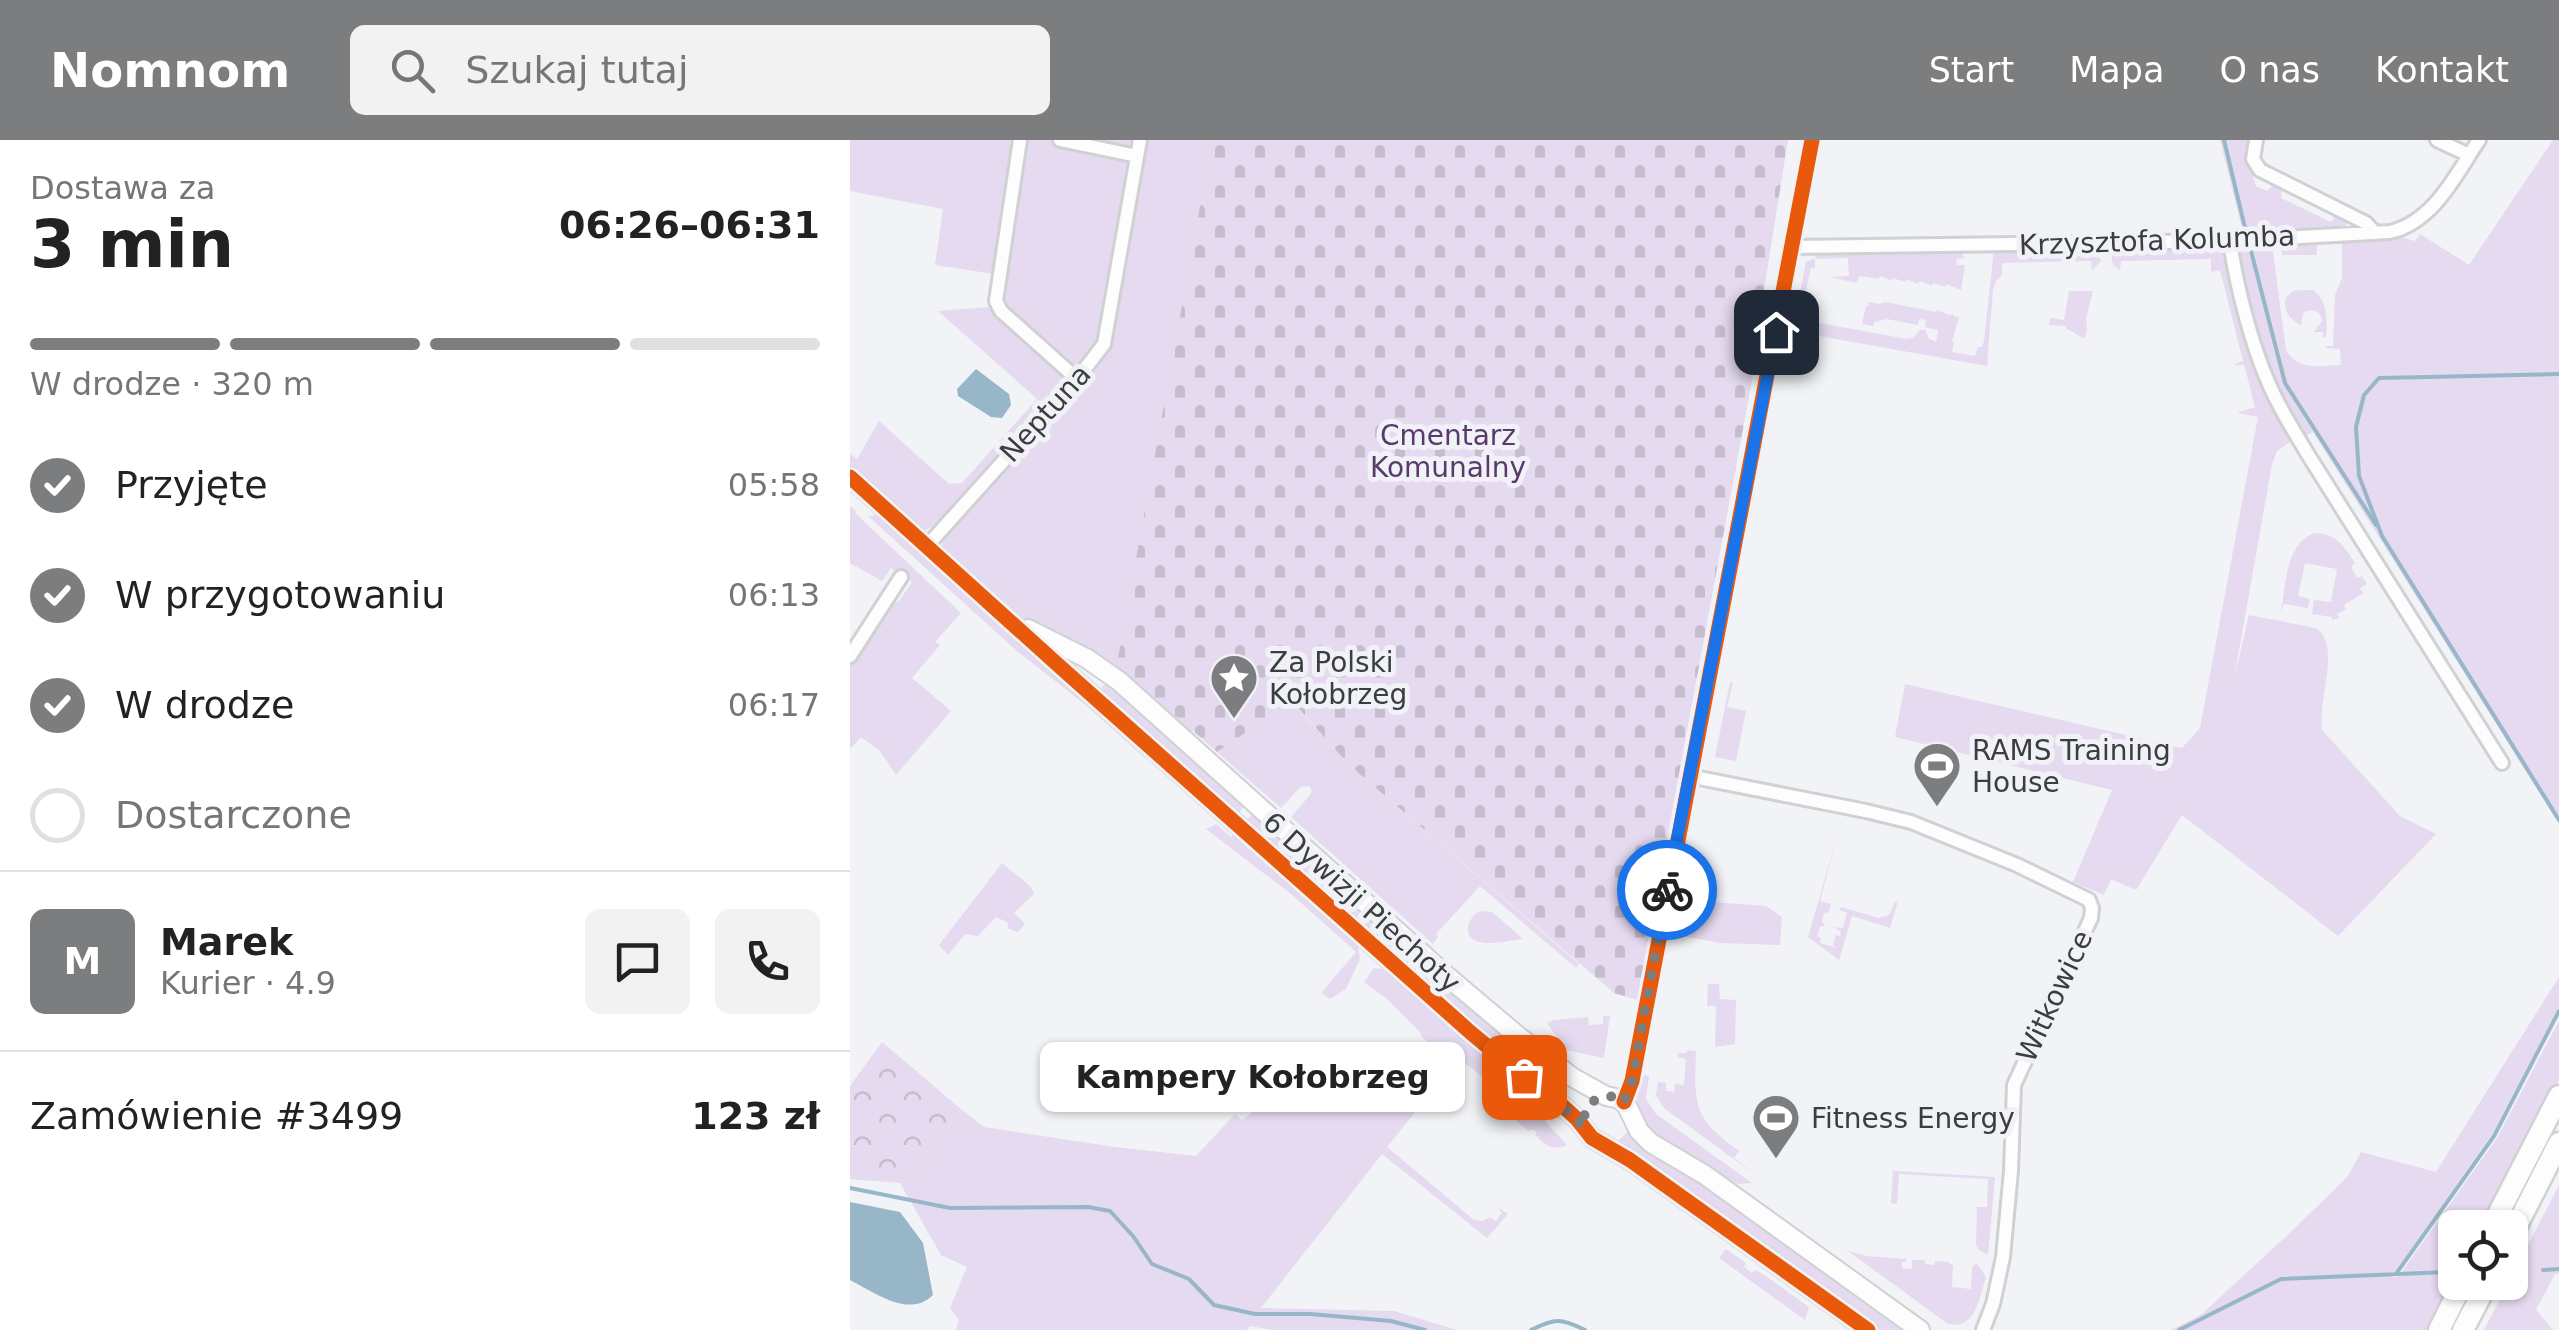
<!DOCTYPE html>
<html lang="pl">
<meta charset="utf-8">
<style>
:root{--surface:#fff;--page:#f2f2f2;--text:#222;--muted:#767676;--line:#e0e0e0;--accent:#7b7d7f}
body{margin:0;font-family:"DejaVu Sans",sans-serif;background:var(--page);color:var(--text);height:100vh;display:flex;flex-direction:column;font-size:38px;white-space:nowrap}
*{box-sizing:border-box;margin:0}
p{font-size:32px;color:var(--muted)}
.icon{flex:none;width:55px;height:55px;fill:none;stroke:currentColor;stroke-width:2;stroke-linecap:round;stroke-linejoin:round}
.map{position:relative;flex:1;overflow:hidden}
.sheet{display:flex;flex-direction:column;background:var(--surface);width:850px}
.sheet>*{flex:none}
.buttons{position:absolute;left:1588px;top:1070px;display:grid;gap:20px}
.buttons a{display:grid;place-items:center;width:90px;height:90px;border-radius:15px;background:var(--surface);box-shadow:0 2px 8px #0004;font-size:50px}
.pin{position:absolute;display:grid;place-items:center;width:85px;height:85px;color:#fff;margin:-42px;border-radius:20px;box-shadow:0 5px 15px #0006}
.courier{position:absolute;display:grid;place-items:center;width:100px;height:100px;margin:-50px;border:8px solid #1a73e8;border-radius:50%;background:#fff;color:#222;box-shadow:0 2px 12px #0007}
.bubble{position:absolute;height:70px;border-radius:15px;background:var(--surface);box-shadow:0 2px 8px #0004;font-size:32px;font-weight:800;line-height:70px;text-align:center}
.head em{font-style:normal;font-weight:800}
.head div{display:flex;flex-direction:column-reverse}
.head{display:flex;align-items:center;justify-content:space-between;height:170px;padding:0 30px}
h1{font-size:65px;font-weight:800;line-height:75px}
.bar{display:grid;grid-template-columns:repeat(4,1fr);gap:15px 10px;align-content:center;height:120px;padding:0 30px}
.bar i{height:12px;border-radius:8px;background:var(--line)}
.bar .current{background:var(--accent)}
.bar p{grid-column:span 4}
.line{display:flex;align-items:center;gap:25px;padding:0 30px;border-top:2px solid var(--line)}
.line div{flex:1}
.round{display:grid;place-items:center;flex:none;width:105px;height:105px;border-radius:15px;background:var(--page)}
ol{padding:0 30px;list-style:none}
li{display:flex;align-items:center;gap:30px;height:110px}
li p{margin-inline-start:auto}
li .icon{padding:10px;border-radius:50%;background:var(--accent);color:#fff;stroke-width:4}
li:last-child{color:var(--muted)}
li i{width:55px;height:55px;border:5px solid var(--line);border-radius:50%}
header{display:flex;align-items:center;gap:60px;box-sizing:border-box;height:140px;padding:0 50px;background:var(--accent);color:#fff}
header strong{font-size:48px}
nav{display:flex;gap:55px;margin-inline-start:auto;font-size:35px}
.search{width:700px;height:90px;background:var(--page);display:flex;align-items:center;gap:25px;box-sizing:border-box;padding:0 35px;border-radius:15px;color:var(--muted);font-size:38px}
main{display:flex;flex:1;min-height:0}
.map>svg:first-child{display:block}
</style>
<header>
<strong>Nomnom</strong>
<div class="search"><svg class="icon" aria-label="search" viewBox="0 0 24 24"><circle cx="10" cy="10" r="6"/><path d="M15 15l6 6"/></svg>Szukaj tutaj</div>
<nav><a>Start</a><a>Mapa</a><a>O nas</a><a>Kontakt</a></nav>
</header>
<main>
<section class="sheet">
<div class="head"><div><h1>3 min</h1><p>Dostawa za</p></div><em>06:26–06:31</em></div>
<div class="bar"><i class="current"></i><i class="current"></i><i class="current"></i><i></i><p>W drodze · 320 m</p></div>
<ol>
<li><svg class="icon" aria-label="check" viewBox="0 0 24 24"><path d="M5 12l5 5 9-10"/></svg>Przyjęte<p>05:58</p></li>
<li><svg class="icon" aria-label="check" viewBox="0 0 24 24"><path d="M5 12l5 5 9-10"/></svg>W przygotowaniu<p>06:13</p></li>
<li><svg class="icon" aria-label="check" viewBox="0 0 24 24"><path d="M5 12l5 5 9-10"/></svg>W drodze<p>06:17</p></li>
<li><i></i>Dostarczone</li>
</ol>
<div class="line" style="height:180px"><b class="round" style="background:var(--accent);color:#fff">M</b><div><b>Marek</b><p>Kurier · 4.9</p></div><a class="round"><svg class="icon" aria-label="chat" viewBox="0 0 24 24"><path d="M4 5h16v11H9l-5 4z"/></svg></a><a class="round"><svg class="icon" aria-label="phone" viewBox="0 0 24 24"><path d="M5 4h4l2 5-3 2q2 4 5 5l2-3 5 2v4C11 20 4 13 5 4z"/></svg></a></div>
<div class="line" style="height:130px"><div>Zamówienie #3499</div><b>123 zł</b></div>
</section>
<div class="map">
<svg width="1709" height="1190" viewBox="0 0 1709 1190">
<defs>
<pattern id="cemetery-stones" width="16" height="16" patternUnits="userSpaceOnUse" patternTransform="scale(2.5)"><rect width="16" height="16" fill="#e5daef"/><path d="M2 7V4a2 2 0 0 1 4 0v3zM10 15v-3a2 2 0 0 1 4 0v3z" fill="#c5bcce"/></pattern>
<pattern id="park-crowns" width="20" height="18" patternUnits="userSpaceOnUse" patternTransform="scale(2.5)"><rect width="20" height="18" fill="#e5daef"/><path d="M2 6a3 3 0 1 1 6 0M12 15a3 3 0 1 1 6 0" fill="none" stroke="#c5bcce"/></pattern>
</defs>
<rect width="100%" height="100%" fill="#f1f3f6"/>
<path fill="#e5daef" d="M0 0H362L268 524 344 590 338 594 157 469 94 411 92 405 97 392 89 385 74 390 64 385 0 328V314L7 319 29 281 99 344 112 343 187 259 88 171 139 167 144 134 85 125 93 69 0 51Z
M1370 0H1402L1398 19 1406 46 1417 51 1423 45 1429 46 1432 50 1431 58 1481 82 1486 76H1491L1497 81 1495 88 1384 94 1383 89 1392 88Z
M1703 0H1709V684L1463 292 1454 297C1421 244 1399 180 1388 118 1394 104 1413 101 1423 112L1436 210C1449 231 1469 226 1491 225L1490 209 1476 208V206H1483L1485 155 1492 138V104H1467V115H1432L1431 104 1547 96 1565 101 1570 94 1619 125Z
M1366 107 1375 112 1443 300 1427 311 1422 324 1384 539 1399 475 1466 488C1492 505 1467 562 1472 590L1550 676 1586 694 1488 796 1332 675 1286 750 1261 739 1254 755 1223 742 1262 650 1045 597 1055 544 1332 608 1350 588 1408 277 1387 273 1405 267 1394 224 1386 226 1385 224 1393 221 1370 130 1361 132V119L1271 121 1270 130 1264 126C1260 119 1261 112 1269 108Z
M1243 109 1248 112 1251 121 1242 130 1241 121 1152 123V135L1146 141 1143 150 1137 226 941 191 948 163 950 166 947 183 958 186 959 181 1057 199 1064 197 1070 190H1075L1079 199 1086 202 1088 190 1075 187 1076 180 1069 179 1068 185 1037 179 1024 182 1023 186 1012 184 1016 166H1018L1019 162 1029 164 1035 162 1086 172 1087 170 1099 175 1104 174V176L1109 177 1102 201 1104 202 1102 212 1125 216 1128 207H1132L1134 201 1144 110Z
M1109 111 1115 118 1106 119 1107 125H1115L1111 150 1096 144 1095 147 1083 143 1082 146 1070 141 1068 144 1056 139 1055 142 1043 138 1042 141 1030 136 1029 139 1009 136 1007 143 980 137 999 136 998 118 965 119V128H961L956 150 950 153 956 122 966 118 965 114H967Z
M1463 150C1478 161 1477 179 1476 197H1473V192H1464L1472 181C1471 171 1462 167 1453 173L1451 185C1435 179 1428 158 1444 151 1447 150 1461 150 1463 150Z
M1219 151H1243L1236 178 1237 188 1235 198C1226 196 1224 191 1216 189V186L1199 185 1200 178 1214 180Z
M0 366 6 371 5 373 111 473 85 502 90 505 62 538 101 571 46 635 30 611 11 597 0 609V524L38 465 49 461 62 442 41 428 32 441 0 423Z
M30 375 285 601 297 616 295 618 237 566 167 511 18 376Z
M1464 393C1486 393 1494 406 1505 423L1501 427 1507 438 1512 436 1517 444 1510 448 1513 453 1494 465 1496 469 1487 474 1489 478 1482 480V477L1462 474 1464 460 1481 462 1487 429 1455 423 1448 456 1460 459 1458 468 1434 464 1431 472C1436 445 1435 405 1464 393Z
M258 542 396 664 387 675 253 554 251 548Z
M880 542H883L877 567 896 571 886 621 865 617Z
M441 561 498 624 729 824 726 828 630 746 586 794 588 797 583 804 441 677 460 655 462 650 459 646 450 647 431 668 367 612Z
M404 672 719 943 708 951 683 937 395 682Z
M366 684 381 697 386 692 507 802 510 819 496 849 480 859 471 853 506 812 441 754 356 689Z
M987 697 970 761 981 764 979 772 974 773 972 782 975 785 970 787 967 796 971 798 970 803 987 808 983 805 986 795 990 796 991 792 984 787 993 788 997 773 989 770 991 767 1029 778 1039 775 1045 762 1048 761 1040 788 1002 776 989 820 958 797Z
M850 716 856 717 847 761 916 766 932 777 930 805 870 803 832 796 845 751Z
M152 723 181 747 184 754 164 773 175 784 168 792 159 789 157 782 146 777 128 796 115 794 98 815 89 805Z
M630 771 642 772 673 799C661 800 642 805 630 802 610 797 618 777 630 771Z
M524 828 532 829 537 833 540 830 659 936 655 955 609 918 537 1007 624 1080 633 1081 640 1077 646 1081 652 1073 648 1068 658 1074 637 1098 532 1014 411 1168 544 1171 607 1190H422L400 1186 397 1190H106L109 1180 100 1168 117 1127 91 1115 50 1043 71 1023 112 970 134 987 265 1007 346 1016 385 974 392 980 453 933 467 919 472 924 477 920 483 925 492 916 547 964 590 912 571 896 570 892 538 860 514 842Z
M1709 837V867L1642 994 1542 1137H1548L1647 998 1709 881V940L1634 1087 1605 1088V1140C1589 1157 1590 1171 1581 1190H1321L1352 1174 1446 1087 1498 1036 1511 1012 1586 1032Z
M858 844H869L870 859 886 860 885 904 865 907 866 866H857Z
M753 876H760L754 918 716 910 697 883 703 880 738 877 739 885 753 884Z
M837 910 846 911C844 966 843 978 889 1011L884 1018 907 1036 814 968 806 955 808 942 816 943V951L824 952 825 944 834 945 836 919 828 917V913H836Z
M790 934 799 936 796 959 806 974 902 1043 888 1044C858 1027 796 1002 788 966 786 956 788 944 790 934Z
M677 949 699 963 695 968 696 982 717 1005C704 1010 699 1008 689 999L690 997 685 996 687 992 682 989 679 991C668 982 654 974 664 959 670 950 667 953 677 949Z
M779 991 1059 1190H1029L767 1002Z
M1043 1031 1145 1037 1138 1115 1129 1110 1126 1105 1127 1067H1137L1138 1039 1049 1034 1047 1064 1041 1063Z
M1709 1045V1134H1705L1686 1170 1703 1190H1634Z
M876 1109 896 1123 894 1127 902 1133 905 1130 913 1134 959 1167 955 1180 869 1118Z
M998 1111 1016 1116 1056 1119V1122H1052V1128L1062 1129V1120H1075V1124L1084 1125 1085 1121 1098 1122 1103 1126 1102 1147 1121 1149 1122 1127 1125 1124 1128 1125 1136 1137C1129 1158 1126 1190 1098 1184Z"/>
<path fill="url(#cemetery-stones)" d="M362 0H938L905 206 906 219 787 860 764 853 498 624 442 561 367 612 267 524Z"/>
<path fill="url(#park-crowns)" d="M32 902 112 970 71 1023 50 1043 0 1039V946Z"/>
<path fill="#97b7c8" d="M126 229 159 254 161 265 152 278 141 277 108 256 107 249Z
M0 1062 50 1072 73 1103 83 1155C59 1179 24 1152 0 1140Z"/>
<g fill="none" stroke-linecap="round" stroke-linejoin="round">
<path stroke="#97b7c8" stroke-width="4" d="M1374 0 1396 92
M1401 111 1435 243 1526 385
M1709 234 1529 238 1514 255 1506 287 1509 336 1532 396 1709 680
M0 1048 100 1068 238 1067 260 1071 283 1096 302 1124 339 1139 364 1165 405 1174H460L541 1181 575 1190
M1693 1130 1709 1129
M1667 1131H1676
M1546 1134 1644 996 1709 871
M681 1190C705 1178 711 1178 735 1190
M1329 1190 1431 1139 1597 1132"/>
<g stroke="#cfd1d3" stroke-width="18">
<path id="street" d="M170 0 146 161 151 171 227 239
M210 0 287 16
M1406 0 1403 19 1410 30 1516 83 1525 93
M1587 0 1619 15
M1380 101C1386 144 1401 204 1419 244 1429 268 1444 291 1457 313L1652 623
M943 107 1380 101 1540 92C1584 82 1606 34 1629 0
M77 406 227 239 254 204 290 0
M0 516 51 437
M839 636 1016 671 1061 682 1167 725 1239 760 1242 768 1241 778 1164 945 1161 1031 1153 1117 1143 1164 1133 1190
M774 962 782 941 962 0"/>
</g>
<g stroke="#cfd1d3" stroke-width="22">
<path id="secondary" d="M0 337 207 524 620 892 674 937 706 960 727 979 742 998 780 1020 1018 1190
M178 489 236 518 269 541 598 837 668 896 722 937 756 956 770 959 777 966 789 991 801 1003 855 1035 1070 1190"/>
</g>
<g stroke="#cfd1d3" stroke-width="25">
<path id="primary" d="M1641 1088 1709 956
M1660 1099 1709 1003
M1589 1190 1613 1142
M1613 1190 1638 1142"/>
</g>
<use href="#street" stroke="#fdfdfe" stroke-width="12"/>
<use href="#secondary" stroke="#fdfdfe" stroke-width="18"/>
<use href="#primary" stroke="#fdfdfe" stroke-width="20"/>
<g stroke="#f0f2f7" stroke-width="21">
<path id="cycleway" d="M0 337 207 524 620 892 674 937 706 960 727 979 742 998 780 1020 1018 1190
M774 962 782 941 962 0"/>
</g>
<use href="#cycleway" stroke="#e8590c" stroke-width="15"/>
</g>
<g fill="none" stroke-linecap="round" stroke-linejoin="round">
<path stroke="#7b7d7f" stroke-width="10" stroke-dasharray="0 18" d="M674 937 706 960 734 987C732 968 742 957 760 956L774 962 782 941 817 750"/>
<path stroke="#1a73e8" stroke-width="12" d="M817 750 926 192"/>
</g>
<defs>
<g id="sight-pin" transform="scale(2.5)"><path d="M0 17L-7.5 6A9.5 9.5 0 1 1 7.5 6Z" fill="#7b7d7f" stroke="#f0f2f7"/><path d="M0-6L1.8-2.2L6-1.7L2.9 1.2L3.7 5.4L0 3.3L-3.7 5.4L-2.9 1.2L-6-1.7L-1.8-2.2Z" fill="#fff"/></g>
<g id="stadium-pin" transform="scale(2.5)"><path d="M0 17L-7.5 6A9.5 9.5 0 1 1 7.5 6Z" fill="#7b7d7f" stroke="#f0f2f7"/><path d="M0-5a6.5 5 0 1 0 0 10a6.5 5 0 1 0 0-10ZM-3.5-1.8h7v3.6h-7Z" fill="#fff"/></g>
</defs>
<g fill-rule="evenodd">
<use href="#sight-pin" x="384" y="538"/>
<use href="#stadium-pin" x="1087" y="626"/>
<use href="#stadium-pin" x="926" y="978"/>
</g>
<g text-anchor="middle" stroke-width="10" stroke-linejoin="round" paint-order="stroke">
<g font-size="28" fill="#3c3d3f" stroke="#f0f2f7">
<text transform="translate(1307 100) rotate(-2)" y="10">Krzysztofa Kolumba</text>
<text transform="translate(195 273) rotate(-48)" y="10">Neptuna</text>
<text transform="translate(512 762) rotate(42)" y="10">6 Dywizji Piechoty</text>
<text transform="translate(1204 856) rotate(-65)" y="10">Witkowice</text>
</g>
<g font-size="28" fill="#5a396c" stroke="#f0f2f7">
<text x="598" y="305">Cmentarz<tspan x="598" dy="32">Komunalny</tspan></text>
</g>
<g font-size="28" fill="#3c3d3f" stroke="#f0f2f7" text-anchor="start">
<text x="419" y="532">Za Polski<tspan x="419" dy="32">Kołobrzeg</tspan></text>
<text x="1122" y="620">RAMS Training<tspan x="1122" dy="32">House</tspan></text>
<text x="961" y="988">Fitness Energy</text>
</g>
</g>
</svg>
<div class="buttons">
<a><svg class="icon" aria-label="locate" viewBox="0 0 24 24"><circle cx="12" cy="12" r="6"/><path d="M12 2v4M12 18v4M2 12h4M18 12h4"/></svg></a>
</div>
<div class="pin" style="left:674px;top:937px;background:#ea580c"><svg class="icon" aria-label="bag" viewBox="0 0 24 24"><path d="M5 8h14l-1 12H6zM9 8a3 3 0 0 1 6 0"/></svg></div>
<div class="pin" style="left:926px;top:192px;background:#1f2937"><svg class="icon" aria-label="home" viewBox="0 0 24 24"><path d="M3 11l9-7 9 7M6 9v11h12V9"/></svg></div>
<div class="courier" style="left:817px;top:750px"><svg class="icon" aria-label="bike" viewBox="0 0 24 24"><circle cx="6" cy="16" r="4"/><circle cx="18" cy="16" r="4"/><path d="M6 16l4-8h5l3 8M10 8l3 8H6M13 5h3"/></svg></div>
<div class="bubble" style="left:190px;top:902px;width:425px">Kampery Kołobrzeg</div>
</div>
</main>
